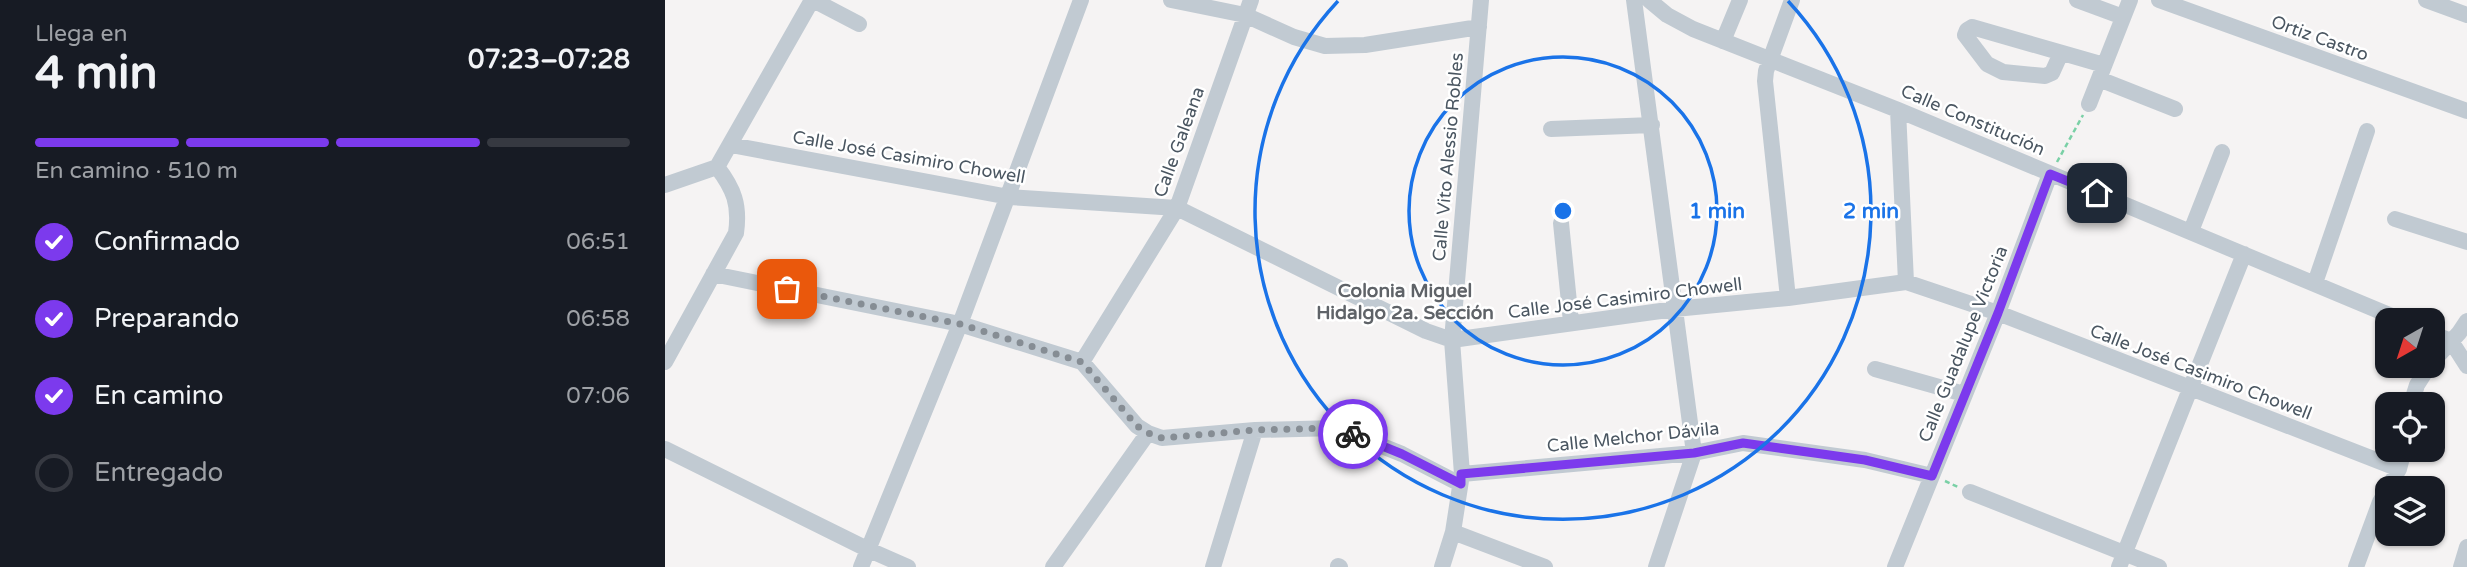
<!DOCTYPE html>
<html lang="es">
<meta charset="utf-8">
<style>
:root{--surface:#171b24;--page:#242831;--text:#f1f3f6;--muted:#9ea1a6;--line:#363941;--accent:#7c3aed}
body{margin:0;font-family:"Varela Round",sans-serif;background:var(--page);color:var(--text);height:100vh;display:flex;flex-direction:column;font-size:26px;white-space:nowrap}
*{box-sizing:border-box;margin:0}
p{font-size:23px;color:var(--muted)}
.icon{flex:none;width:38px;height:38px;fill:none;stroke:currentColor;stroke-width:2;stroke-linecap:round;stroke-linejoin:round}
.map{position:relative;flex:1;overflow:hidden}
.details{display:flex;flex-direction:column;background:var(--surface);width:665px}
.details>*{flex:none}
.needle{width:46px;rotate:219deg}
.fabs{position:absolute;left:1710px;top:308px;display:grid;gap:14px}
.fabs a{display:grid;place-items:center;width:70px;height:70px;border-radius:14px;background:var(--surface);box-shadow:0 2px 5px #0004;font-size:35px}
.pin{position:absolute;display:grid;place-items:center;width:60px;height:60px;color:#fff;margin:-30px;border-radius:14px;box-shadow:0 4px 10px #0006}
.courier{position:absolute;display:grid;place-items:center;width:70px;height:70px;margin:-35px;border:5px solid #7c3aed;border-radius:50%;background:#fff;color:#222;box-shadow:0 2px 9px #0007}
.overview em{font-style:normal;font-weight:700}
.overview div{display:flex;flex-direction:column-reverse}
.overview{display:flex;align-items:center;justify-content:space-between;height:119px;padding:0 35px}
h1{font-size:46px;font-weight:700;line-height:52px}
.bar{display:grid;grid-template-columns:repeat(4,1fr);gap:10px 7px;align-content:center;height:84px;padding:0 35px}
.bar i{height:9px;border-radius:5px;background:var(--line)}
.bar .selected{background:var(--accent)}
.bar p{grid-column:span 4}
ol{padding:0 35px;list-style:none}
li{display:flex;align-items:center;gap:21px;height:77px}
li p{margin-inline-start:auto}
li .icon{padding:7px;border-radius:50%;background:var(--accent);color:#fff;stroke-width:4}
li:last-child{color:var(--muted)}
li i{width:38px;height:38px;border:4px solid var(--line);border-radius:50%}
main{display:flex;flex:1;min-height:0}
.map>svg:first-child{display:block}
</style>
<main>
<section class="details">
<div class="overview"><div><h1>4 min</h1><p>Llega en</p></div><em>07:23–07:28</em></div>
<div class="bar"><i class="selected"></i><i class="selected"></i><i class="selected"></i><i></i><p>En camino · 510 m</p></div>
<ol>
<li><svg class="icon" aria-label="check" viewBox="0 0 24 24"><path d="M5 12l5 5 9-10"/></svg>Confirmado<p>06:51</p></li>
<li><svg class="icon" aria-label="check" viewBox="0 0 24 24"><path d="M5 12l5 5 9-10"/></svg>Preparando<p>06:58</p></li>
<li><svg class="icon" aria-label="check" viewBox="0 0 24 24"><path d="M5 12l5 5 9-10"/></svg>En camino<p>07:06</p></li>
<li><i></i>Entregado</li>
</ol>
</section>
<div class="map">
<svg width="1802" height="567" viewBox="0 0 1802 567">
<rect width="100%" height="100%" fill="#f5f3f3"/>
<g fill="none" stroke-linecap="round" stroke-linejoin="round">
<path stroke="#7ad0a6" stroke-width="2.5" stroke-dasharray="5 3.5" stroke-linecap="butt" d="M1392 162 1418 115
M1280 481 1293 487"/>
<path stroke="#c1cad2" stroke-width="16" d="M148 0 194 24
M506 0 580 15 629 37 660 46 700 45 814 27
M969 0 1029 453 991 567
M984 0 1002 15 1028 29 1233 110 1736 320
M1412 0 1458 17
M1494 0 1802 111
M1761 0 1802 15
M1058 41 1075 0
M1396 53 1387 73 1380 76 1338 72 1322 64 1300 35 1302 30 1307 27 1439 65
M1434 79 1510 109
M1424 104 1465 0
M1233 110 1241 282
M886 129 987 125
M66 145 344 197 512 208 761 331 787 340 1010 309 1123 298 1241 282 1333 313 1734 469
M52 167 147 0
M0 185 52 167
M1730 219 1802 242
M896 223 906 322
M1526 231 1557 152
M48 274 295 324 417 362 472 426 483 433 497 438 590 430 672 428 737 454 795 484
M1650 283 1702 131
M1123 298 1100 81 1101 71 1127 0
M1768 334 1786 341 1802 366
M1768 361 1794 333 1802 321
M0 362 71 233C75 205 69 189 52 167
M417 362 512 208 586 0
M1210 369 1299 394
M1746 404 1752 385 1764 366
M0 449 202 549 243 567
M797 474 1029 453 1078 443 1200 460 1267 476
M1723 488 1734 469 1739 450
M1305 492 1494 567
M788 532 880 567
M673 566 675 567
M196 567 295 324 416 0
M388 567 483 433
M548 567 590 430
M777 567 788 532 797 474 787 340 816 0
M1230 567 1333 313 1385 174
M1454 567 1579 254
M1691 567 1715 502 1722 490
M1796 567 1802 547"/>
</g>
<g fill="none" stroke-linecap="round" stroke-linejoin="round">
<path stroke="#868d94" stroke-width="7" stroke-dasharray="0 12.6" d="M122 289 295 324 417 362 472 426 483 433 497 438 590 430 672 428 688 434"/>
<path stroke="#7c3aed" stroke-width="9" d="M688 434 737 454 796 484V474L1029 453 1078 443 1200 460 1267 476 1333 313 1385 174 1432 193"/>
</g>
<g fill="none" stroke="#1a73e8" stroke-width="3.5">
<circle cx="898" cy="211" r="154"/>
<path d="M1123 1A308 308 0 1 1 673 1"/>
</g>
<g text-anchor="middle" stroke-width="5" stroke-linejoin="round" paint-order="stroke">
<g font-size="18" fill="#4a5661" stroke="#fff">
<text transform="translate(1655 38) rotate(20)" y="6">Ortiz Castro</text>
<text transform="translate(1308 120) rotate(23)" y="6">Calle Constitución</text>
<text transform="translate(514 142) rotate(-70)" y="6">Calle Galeana</text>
<text transform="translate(244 157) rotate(10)" y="6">Calle José Casimiro Chowell</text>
<text transform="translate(783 157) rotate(-85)" y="6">Calle Vito Alessio Robles</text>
<text transform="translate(960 298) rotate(-7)" y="6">Calle José Casimiro Chowell</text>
<text transform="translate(1298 344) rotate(-68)" y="6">Calle Guadalupe Victoria</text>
<text transform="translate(1536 372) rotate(21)" y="6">Calle José Casimiro Chowell</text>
<text transform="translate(968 437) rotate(-6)" y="6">Calle Melchor Dávila</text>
</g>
<g font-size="19" font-weight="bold" fill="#5f6368" stroke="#fff">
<text x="740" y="297">Colonia Miguel<tspan x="740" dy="22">Hidalgo 2a. Sección</tspan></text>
</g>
</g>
<circle cx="898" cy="211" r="10" fill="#1a73e8" stroke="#fff" stroke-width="3.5"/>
<g font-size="21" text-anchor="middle" font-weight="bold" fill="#1a73e8" stroke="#fff" stroke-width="5" stroke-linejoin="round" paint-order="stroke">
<text x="1052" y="218">1 min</text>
<text x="1206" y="218">2 min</text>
</g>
</svg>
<div class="fabs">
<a><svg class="needle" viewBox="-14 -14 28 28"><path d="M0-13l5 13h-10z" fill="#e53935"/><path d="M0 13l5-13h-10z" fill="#9ea1a6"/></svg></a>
<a><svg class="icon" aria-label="locate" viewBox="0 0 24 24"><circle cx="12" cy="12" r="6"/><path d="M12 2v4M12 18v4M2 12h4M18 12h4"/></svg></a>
<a><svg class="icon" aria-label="layers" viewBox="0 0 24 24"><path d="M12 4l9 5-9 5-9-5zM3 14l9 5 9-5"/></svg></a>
</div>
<div class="pin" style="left:122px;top:289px;background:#ea580c"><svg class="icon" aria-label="bag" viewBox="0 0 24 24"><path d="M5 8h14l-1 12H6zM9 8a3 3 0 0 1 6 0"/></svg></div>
<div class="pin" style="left:1432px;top:193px;background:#1f2937"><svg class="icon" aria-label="home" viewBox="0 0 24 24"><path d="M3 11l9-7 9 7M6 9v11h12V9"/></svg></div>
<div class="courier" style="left:688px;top:434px"><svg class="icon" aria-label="bike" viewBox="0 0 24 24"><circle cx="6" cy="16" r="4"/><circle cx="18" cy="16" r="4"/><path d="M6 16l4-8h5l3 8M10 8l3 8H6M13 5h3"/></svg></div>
</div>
</main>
